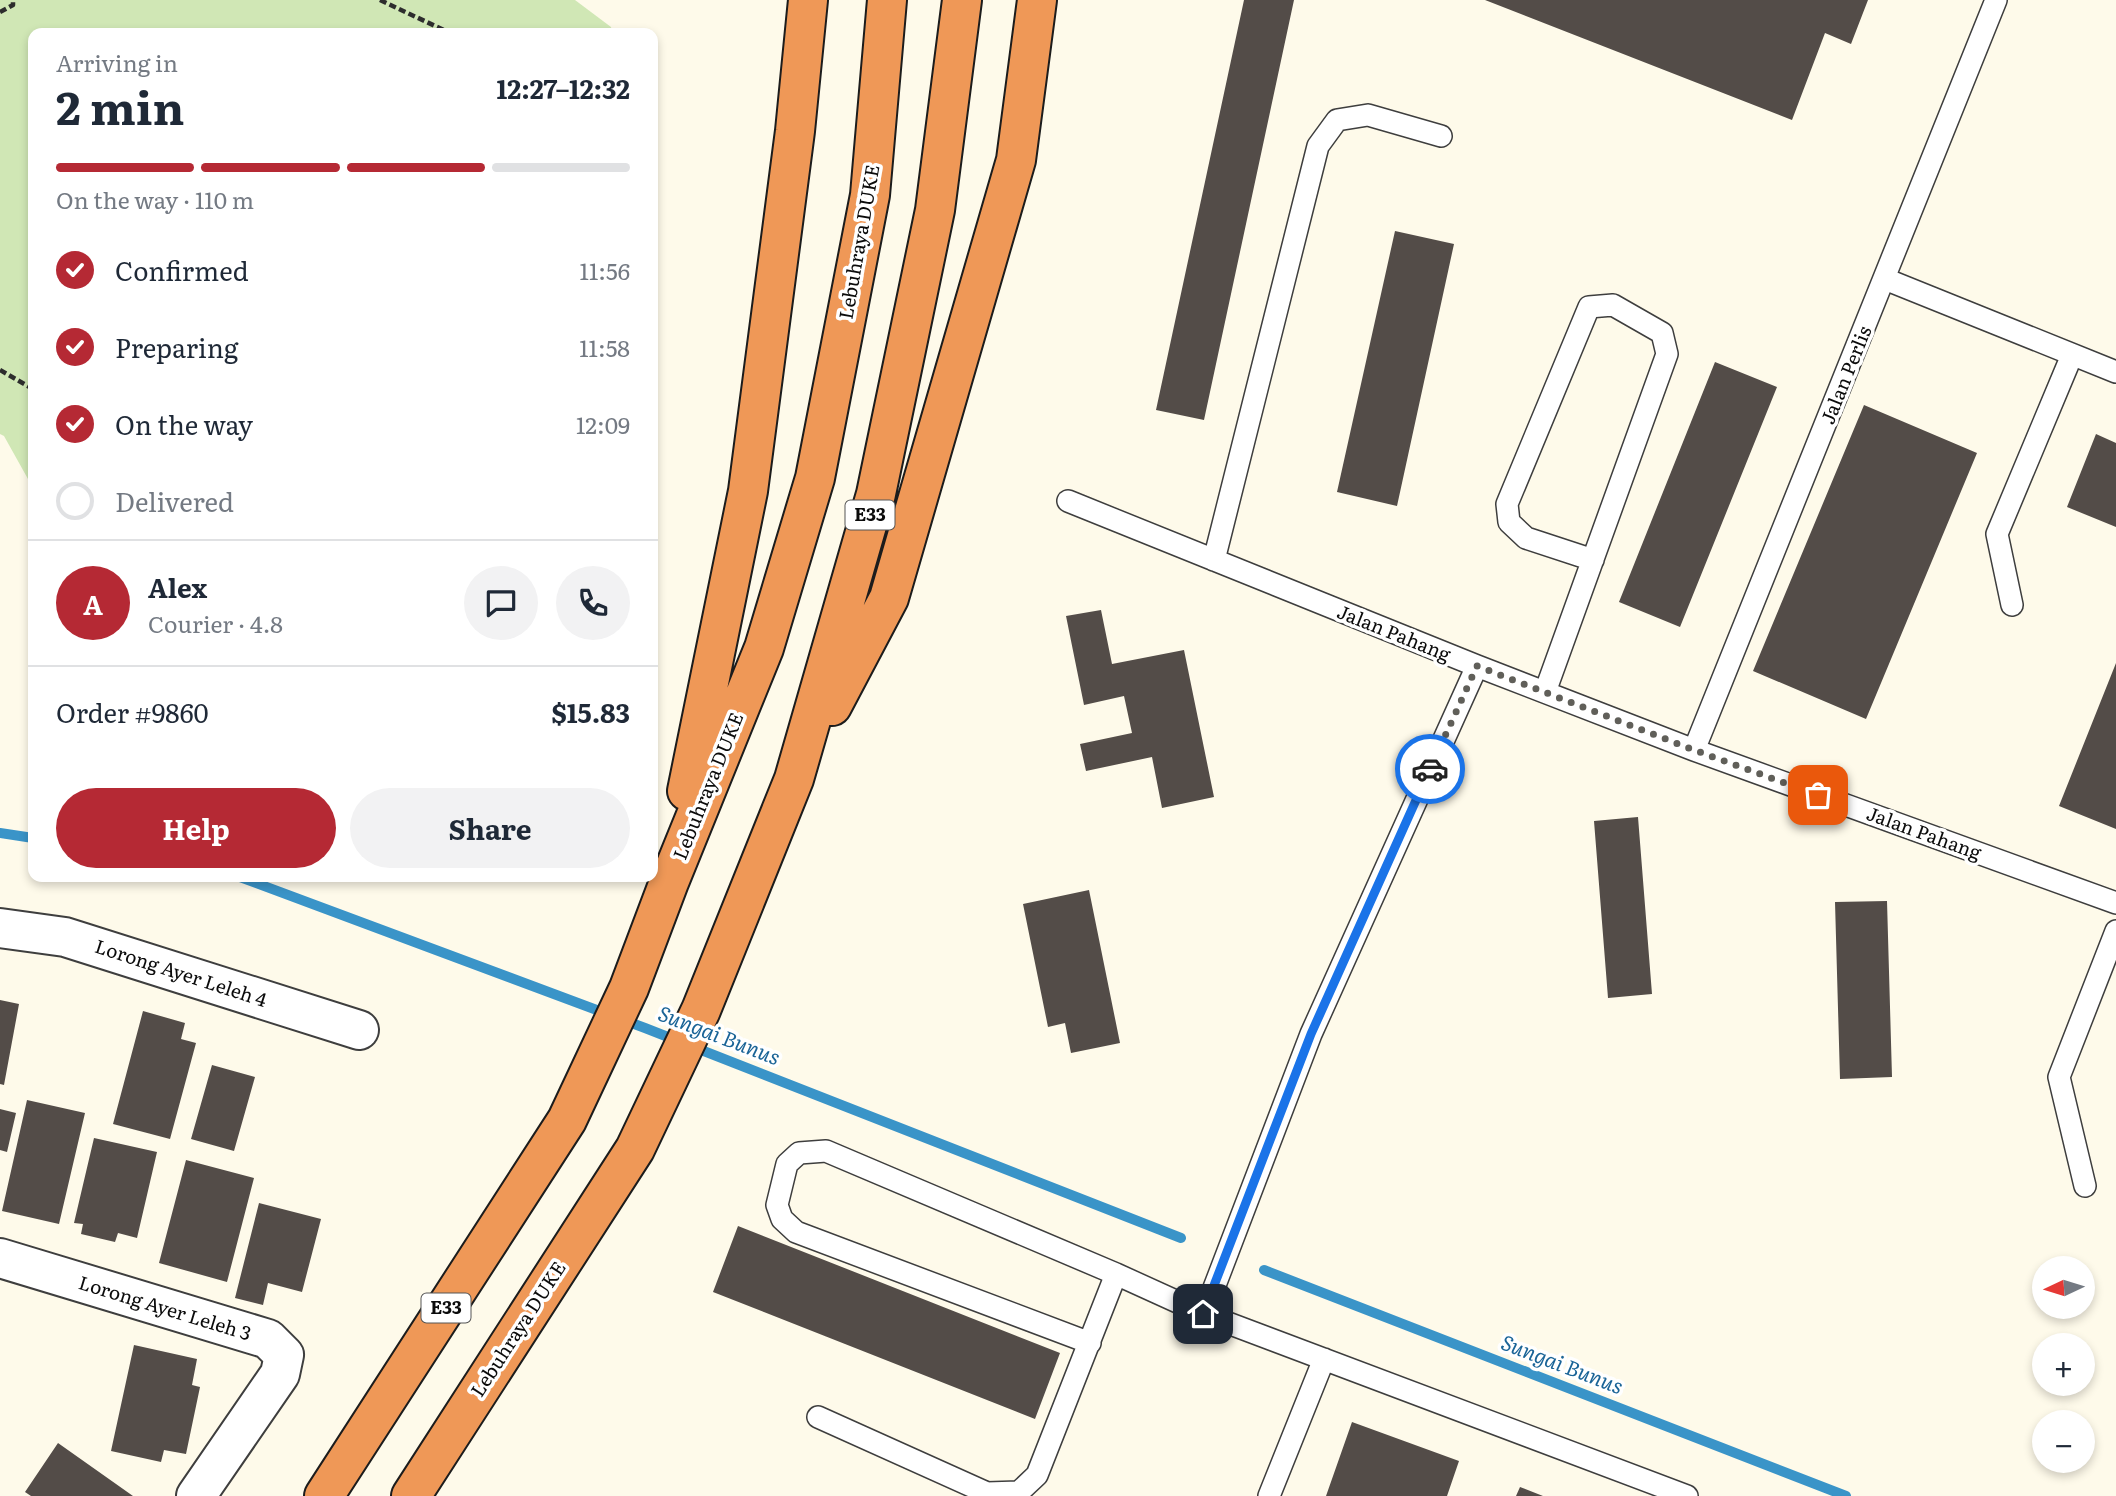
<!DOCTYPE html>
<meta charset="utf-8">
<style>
:root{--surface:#fff;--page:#f2f2f3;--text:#1f2937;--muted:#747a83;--line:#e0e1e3;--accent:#b52934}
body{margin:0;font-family:Literata,serif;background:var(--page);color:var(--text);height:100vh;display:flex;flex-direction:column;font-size:26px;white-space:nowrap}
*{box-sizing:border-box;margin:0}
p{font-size:23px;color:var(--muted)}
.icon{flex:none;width:38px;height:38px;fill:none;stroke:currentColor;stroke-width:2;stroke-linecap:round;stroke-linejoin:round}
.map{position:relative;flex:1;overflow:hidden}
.sheet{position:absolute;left:28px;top:28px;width:630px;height:854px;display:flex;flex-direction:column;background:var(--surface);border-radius:14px;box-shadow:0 4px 10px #0003}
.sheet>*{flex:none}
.needle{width:46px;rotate:266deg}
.buttons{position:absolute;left:2032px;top:1256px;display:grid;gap:14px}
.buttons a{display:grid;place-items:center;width:63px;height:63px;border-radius:50%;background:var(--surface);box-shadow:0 4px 10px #0003;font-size:35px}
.pin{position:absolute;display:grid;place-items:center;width:60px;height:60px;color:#fff;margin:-30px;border-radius:14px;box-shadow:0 4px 10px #0006}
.courier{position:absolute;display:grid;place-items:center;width:70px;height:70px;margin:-35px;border:5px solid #1a73e8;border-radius:50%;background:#fff;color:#222;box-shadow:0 2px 9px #0007}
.head em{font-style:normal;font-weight:700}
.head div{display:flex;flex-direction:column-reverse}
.head{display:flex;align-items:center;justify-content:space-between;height:119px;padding:0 28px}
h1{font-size:46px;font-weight:700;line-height:52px}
.bar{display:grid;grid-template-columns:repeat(4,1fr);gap:10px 7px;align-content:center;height:84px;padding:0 28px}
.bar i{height:9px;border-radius:5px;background:var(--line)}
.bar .current{background:var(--accent)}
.bar p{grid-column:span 4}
.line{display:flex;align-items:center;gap:18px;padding:0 28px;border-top:2px solid var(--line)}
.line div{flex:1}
.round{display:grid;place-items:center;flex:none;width:74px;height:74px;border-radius:37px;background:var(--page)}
ol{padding:0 28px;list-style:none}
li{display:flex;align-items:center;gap:21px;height:77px}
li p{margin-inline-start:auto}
li .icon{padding:7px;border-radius:50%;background:var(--accent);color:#fff;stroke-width:4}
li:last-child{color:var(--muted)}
li i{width:38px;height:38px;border:4px solid var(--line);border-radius:50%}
.primary-button{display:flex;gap:14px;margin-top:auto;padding:14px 28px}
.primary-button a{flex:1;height:80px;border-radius:42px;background:var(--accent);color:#fff;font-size:28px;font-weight:700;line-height:80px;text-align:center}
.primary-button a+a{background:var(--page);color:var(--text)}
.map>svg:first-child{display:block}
</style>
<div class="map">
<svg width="2116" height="1496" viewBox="0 0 2116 1496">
<rect width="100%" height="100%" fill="#fefaea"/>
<path fill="#d0e7b5" d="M0 0H575L611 27 612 33H33V488L4 436 0 434Z"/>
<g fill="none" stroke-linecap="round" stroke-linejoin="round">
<path stroke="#3a94c8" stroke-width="10" d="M0 833 33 838
M240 877 645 1028 1181 1238
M1264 1270 1846 1496"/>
</g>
<path fill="#534c48" d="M1244 0H1294L1204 420 1156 410Z
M1485 0H1868L1851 44 1825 33 1792 120Z
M1395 231 1454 244 1397 506 1337 492Z
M1715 362 1777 387 1680 627 1619 602Z
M1864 405 1977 453 1866 719 1753 671Z
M2096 434 2116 443V527L2067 507Z
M1101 610 1112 664 1184 650 1214 797 1162 808 1152 757 1086 771 1080 744 1132 733 1124 696 1084 705 1066 616Z
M2116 663V829L2059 806Z
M1638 817 1652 994 1608 998 1594 821Z
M1089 890 1120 1043 1071 1053 1065 1023 1048 1027 1023 904Z
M1887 901 1892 1077 1840 1079 1835 902Z
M0 1000 19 1004 4 1085 0 1084Z
M143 1011 185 1023 181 1039 196 1043 170 1139 113 1124Z
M212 1065 255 1077 234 1151 191 1139Z
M27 1100 85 1113 59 1224 2 1211Z
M0 1109 16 1113 7 1152 0 1150Z
M94 1138 157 1152 137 1238 118 1233 115 1242 81 1234 83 1224 74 1223Z
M186 1160 254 1178 227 1282 159 1263Z
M259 1203 321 1219 302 1292 268 1283 263 1305 235 1298Z
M738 1226 1060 1353 1035 1419 713 1292Z
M134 1345 197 1359 192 1385 200 1387 186 1454 164 1450 161 1462 111 1451Z
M1352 1422 1459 1461 1447 1496H1326Z
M58 1443 133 1496H31L25 1492Z
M1520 1487 1543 1496H1516Z"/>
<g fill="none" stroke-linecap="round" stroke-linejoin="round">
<g stroke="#3e3e3e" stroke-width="24">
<path id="service" d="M1885 279 2116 372
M1068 501 1477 666 1694 750 2116 903
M1214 560 1318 146 1337 120 1368 115 1441 136
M2012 605 1997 534 2072 355
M1545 692 1667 354 1662 333 1613 305 1589 307 1507 504 1509 522 1526 538 1593 560
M1694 750 1996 0
M2085 1186 2059 1077 2116 931
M1204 1314 1311 1034 1477 666
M1090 1343 796 1232 782 1219 777 1205 787 1164 799 1153 826 1151 1116 1274 1204 1314 1687 1496
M818 1417 987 1493 1019 1492 1037 1475 1116 1274
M1269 1496 1324 1359"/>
</g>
<g stroke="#3e3e3e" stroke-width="42">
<path id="minor" d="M0 928 65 937 359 1030
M0 1258 268 1339 284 1355 280 1374 196 1496"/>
</g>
<g stroke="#1c1c1c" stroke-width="42">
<path id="motorway" d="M832 706 889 598 1016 160 1037 0
M687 791 748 491 795 131 808 0
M324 1496 567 1120 629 988 669 882 764 648 815 478 870 195 887 0
M411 1496 635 1149 701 1010 794 779 876 494 935 210 962 0"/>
</g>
<path stroke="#2d2d2d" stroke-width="4.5" stroke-dasharray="7 3.5" stroke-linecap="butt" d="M380 0 450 33
M0 12 13 5V0
M0 370 33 389"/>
<use href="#service" stroke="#fff" stroke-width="21"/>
<use href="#minor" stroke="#fff" stroke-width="38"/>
<use href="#motorway" stroke="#ef9857" stroke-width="38"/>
</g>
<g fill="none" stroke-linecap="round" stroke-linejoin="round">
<path stroke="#605f59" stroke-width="7" stroke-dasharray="0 12.6" d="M1430 769 1477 666 1694 750 1818 795"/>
<path stroke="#1a73e8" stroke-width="9" d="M1203 1314 1311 1034 1430 769"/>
</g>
<g text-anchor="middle" stroke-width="7" stroke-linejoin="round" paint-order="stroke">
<g fill="#fff" stroke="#545454" stroke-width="2">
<rect x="845.5" y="500.5" width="49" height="29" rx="5"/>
<rect x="421.5" y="1293.5" width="49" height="29" rx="5"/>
</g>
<g font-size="18" font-weight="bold" fill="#0b0b0b">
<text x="870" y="521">E33</text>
<text x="446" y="1314">E33</text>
</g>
<g font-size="19" fill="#0b0b0b" stroke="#fff">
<text transform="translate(859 242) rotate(-80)" y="7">Lebuhraya DUKE</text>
<text transform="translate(1846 375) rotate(-68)" y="7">Jalan Perlis</text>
<text transform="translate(1394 633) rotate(22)" y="7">Jalan Pahang</text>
<text transform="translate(708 786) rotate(-68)" y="7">Lebuhraya DUKE</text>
<text transform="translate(1924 833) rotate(20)" y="7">Jalan Pahang</text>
<text transform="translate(181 973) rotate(18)" y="7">Lorong Ayer Leleh 4</text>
<text transform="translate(165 1308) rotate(17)" y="7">Lorong Ayer Leleh 3</text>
<text transform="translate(518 1329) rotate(-57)" y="7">Lebuhraya DUKE</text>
</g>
<g font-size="21" font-style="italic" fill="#1a6497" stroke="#fff">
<text transform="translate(719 1036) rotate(21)" y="7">Sungai Bunus</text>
<text transform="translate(1562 1365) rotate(21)" y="7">Sungai Bunus</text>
</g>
</g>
</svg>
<div class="buttons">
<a><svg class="needle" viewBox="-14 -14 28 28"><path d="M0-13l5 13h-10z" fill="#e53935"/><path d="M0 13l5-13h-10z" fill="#747a83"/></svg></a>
<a>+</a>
<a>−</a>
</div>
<div class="pin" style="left:1818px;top:795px;background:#ea580c"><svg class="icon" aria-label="bag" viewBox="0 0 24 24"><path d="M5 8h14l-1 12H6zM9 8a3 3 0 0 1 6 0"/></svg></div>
<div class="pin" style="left:1203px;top:1314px;background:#1f2937"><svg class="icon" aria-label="home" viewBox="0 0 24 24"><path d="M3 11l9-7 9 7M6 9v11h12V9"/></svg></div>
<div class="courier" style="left:1430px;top:769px"><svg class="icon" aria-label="car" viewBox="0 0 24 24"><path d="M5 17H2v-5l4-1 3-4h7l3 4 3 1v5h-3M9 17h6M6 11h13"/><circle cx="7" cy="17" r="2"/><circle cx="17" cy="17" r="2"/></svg></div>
<section class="sheet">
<div class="head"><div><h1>2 min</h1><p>Arriving in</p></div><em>12:27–12:32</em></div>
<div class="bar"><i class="current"></i><i class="current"></i><i class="current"></i><i></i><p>On the way · 110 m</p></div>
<ol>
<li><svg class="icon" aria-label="check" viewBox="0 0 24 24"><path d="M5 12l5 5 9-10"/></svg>Confirmed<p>11:56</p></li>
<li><svg class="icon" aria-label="check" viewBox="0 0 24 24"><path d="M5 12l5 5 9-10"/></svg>Preparing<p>11:58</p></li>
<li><svg class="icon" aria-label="check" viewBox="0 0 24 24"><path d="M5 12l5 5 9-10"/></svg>On the way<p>12:09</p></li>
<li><i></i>Delivered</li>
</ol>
<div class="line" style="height:126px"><b class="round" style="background:var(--accent);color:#fff">A</b><div><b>Alex</b><p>Courier · 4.8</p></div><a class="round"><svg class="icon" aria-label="chat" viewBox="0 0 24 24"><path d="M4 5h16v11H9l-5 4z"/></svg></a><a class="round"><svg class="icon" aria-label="phone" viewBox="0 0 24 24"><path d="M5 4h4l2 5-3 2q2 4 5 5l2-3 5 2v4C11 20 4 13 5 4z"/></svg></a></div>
<div class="line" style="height:91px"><div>Order #9860</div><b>$15.83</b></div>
<div class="primary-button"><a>Help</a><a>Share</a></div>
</section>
</div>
